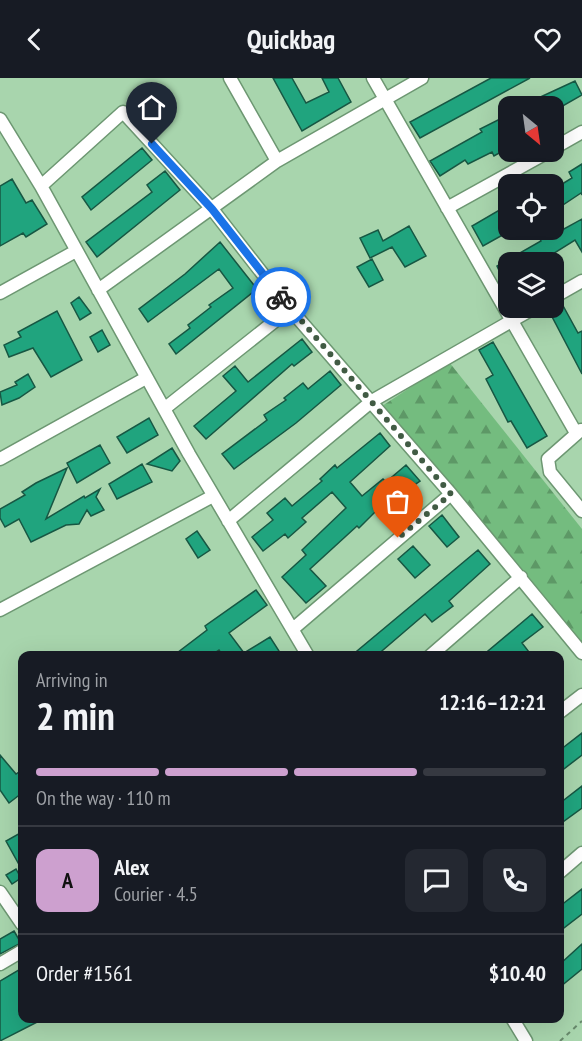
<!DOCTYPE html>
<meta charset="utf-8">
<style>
:root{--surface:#171b24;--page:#242831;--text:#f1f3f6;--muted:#9ea1a6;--line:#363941;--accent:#cda0cf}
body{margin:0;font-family:"PT Sans Narrow",sans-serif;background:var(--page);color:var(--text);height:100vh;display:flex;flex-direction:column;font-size:22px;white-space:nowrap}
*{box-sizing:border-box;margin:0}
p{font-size:20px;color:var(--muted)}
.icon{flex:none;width:33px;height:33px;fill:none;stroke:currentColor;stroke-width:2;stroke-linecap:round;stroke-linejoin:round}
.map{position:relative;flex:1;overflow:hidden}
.details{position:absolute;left:18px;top:573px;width:546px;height:372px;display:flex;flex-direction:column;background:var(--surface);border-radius:12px;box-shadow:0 6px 24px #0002}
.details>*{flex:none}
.needle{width:39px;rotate:151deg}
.buttons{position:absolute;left:498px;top:18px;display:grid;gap:12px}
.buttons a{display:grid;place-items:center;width:66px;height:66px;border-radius:12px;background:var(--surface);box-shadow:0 6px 24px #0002;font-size:30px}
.pin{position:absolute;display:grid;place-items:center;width:51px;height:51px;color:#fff;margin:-62px -26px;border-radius:50% 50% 50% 0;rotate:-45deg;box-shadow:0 0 6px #0007}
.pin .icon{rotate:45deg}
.courier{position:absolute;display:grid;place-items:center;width:60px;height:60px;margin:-30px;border:4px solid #1a73e8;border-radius:50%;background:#fff;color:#222;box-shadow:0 2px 8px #0007}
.headline em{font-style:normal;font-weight:700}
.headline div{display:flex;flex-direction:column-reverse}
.headline{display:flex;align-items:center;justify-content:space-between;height:102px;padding:0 18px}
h1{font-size:39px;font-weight:700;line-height:45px}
.bar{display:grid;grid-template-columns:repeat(4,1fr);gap:9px 6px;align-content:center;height:72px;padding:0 18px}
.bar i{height:8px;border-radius:4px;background:var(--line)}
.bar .on{background:var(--accent)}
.bar p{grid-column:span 4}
.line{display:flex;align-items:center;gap:15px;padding:0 18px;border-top:2px solid var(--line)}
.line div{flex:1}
.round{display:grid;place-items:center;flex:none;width:63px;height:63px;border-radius:12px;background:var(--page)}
header{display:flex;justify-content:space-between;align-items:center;height:78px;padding:0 18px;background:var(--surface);font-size:27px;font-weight:700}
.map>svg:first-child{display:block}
</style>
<header><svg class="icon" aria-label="back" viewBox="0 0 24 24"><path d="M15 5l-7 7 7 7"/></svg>Quickbag<svg class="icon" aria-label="heart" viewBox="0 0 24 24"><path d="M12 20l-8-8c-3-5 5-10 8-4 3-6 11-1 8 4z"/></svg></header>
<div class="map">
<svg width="582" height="963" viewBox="0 0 582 963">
<defs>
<pattern id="forest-firs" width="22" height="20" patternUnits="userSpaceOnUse" patternTransform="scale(1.5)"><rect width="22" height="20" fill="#74bc7f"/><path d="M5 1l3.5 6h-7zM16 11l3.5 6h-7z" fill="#5d9866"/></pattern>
</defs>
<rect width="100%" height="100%" fill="#a8d5ad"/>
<path fill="url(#forest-firs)" d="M449 284 582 451V578L376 332Z"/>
<path fill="#20a47e" stroke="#175743" stroke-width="1.5" d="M273 0H292L306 25 329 14 322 0H338L351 24 302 53Z
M491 0H530L420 60 410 44Z
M575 3 582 17 554 33V28H521Z
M508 37V70L494 78 492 74 468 86 465 82 440 98 430 83 482 54 480 51Z
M142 70 152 82 91 132 82 119Z
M582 86V117L581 115 554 133 564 151 582 141V174L575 162 540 184H508V212L497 188 541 163 535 152H554V111L572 100 569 94Z
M165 93 180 112 97 179 86 164 152 114 147 107Z
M12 101 26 125 32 122 47 146 26 159 23 155 0 168V108Z
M508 127V154L483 168 472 148Z
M409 148 426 178 405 189 392 169 370 180 360 160 378 152 383 163Z
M220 164 257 211 176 276 169 266 190 250 188 247 211 229 209 227 233 210 219 191 148 244 139 231 185 196Z
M372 181 383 202 369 209 357 189Z
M79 219 91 235 80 242 71 225Z
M561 224 578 255 582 253V296L548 231Z
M57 233 82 282 51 299 33 270 9 279 4 267 21 259 18 254Z
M102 252 110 267 98 274 90 259Z
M302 261 312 274 294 288 292 286 206 361 194 348 236 313 223 298 235 288 248 304Z
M493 264 547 358 527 370 511 343 508 344 486 301 493 297 479 272Z
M330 293 341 307 296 345 234 391 222 376 267 342 264 337 286 322 284 320 303 305 308 311Z
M28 296 35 309 19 320 2 327 0 314 17 307 15 304Z
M149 340 158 357 127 375 117 359Z
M380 355 390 368 350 404 362 418 383 401 386 404 406 387 420 403 374 435 359 450 357 448 310 491 326 508 306 525 282 499 306 477 302 472 346 430 332 414 302 440 306 444 288 460 285 456 263 473 252 459 273 442 267 435 285 420 292 428 322 403 320 401 335 387 337 390Z
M100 367 110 385 77 405 67 385Z
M172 370 180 383 172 393 147 386Z
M142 386 152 404 117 421 109 406Z
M67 390 46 441 84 418 85 420 100 411 96 419 104 432 91 438 87 432 79 446 66 447 31 464 19 441 5 449 0 440V431L25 417 22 414 36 405Z
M442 437 459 459 447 469 429 448Z
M197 453 210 472 198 480 186 461Z
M413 468 430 487 415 500 398 481Z
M478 472 490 486 449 523 453 528 432 544 425 536 376 578H351Z
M256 512 267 527 229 555 244 575 270 559 279 573 272 578H223L219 572 210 578H173L207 552 205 548Z
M532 536 543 549 522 565 532 578H482Z
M582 655V677L560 694V672Z
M0 677 16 696 22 692V715L9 725 0 712Z
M582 708V730L560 746V725Z
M22 754V792L6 763Z
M16 791 21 800 12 806 6 797Z
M582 811V836L560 853V828Z
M14 853 21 865 0 876V861Z
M582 866V891L560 909V886Z
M22 890V940H45L0 963V903Z"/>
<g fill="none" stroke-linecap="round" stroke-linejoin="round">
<g stroke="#6d9772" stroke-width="15">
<path id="minor" d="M230 0 277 83
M373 0 576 355
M0 41 41 108 189 376 308 578
M554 70 582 54
M41 108 123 34 212 131 290 231 451 416 582 575
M447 130 548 74
M98 212 277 83 422 0
M0 215 76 173
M554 219 582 203
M164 331 290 231
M581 352 548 381 550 394 582 433
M0 381 146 300
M228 443 372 323 534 230
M0 532 213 418
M294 550 451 416
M430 578 521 499
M560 634 582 617
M560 794 582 775
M0 814 22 846
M0 886 22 873
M512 940 526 963"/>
</g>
<path stroke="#67886b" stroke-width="2" stroke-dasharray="4.5 4.5" stroke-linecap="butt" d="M560 963 582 943"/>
<use href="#minor" stroke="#fff" stroke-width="12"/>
</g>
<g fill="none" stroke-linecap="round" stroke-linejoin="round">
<path stroke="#415b44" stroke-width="6" stroke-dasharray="0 10.8" d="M281 219 451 416 398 460"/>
<path stroke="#1a73e8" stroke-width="8" d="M152 66 212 131 281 219"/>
</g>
</svg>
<div class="buttons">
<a><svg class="needle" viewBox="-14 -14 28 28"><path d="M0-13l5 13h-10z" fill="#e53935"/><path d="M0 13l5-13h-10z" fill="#9ea1a6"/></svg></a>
<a><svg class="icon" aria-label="locate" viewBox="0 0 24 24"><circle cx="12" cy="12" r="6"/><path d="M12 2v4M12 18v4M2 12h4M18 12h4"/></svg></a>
<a><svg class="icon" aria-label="layers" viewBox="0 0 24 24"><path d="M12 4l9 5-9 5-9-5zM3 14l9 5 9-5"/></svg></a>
</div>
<div class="pin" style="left:398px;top:460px;background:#ea580c"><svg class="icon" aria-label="bag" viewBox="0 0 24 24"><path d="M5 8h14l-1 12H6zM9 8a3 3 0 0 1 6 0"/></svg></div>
<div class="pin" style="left:152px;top:66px;background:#1f2937"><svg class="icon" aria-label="home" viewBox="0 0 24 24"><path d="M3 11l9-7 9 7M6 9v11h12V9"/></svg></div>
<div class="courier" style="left:281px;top:219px"><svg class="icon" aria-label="bike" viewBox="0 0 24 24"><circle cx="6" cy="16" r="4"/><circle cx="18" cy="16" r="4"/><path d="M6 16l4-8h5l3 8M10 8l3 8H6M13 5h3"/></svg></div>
<section class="details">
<div class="headline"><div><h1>2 min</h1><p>Arriving in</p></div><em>12:16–12:21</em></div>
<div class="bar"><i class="on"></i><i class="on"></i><i class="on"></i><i></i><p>On the way · 110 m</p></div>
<div class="line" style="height:108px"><b class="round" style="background:var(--accent);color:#111">A</b><div><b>Alex</b><p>Courier · 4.5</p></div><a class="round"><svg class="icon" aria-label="chat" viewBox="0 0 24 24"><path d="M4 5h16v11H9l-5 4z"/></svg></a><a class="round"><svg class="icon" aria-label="phone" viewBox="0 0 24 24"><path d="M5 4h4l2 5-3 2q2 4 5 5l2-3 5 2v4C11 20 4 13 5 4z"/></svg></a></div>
<div class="line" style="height:78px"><div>Order #1561</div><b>$10.40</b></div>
</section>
</div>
